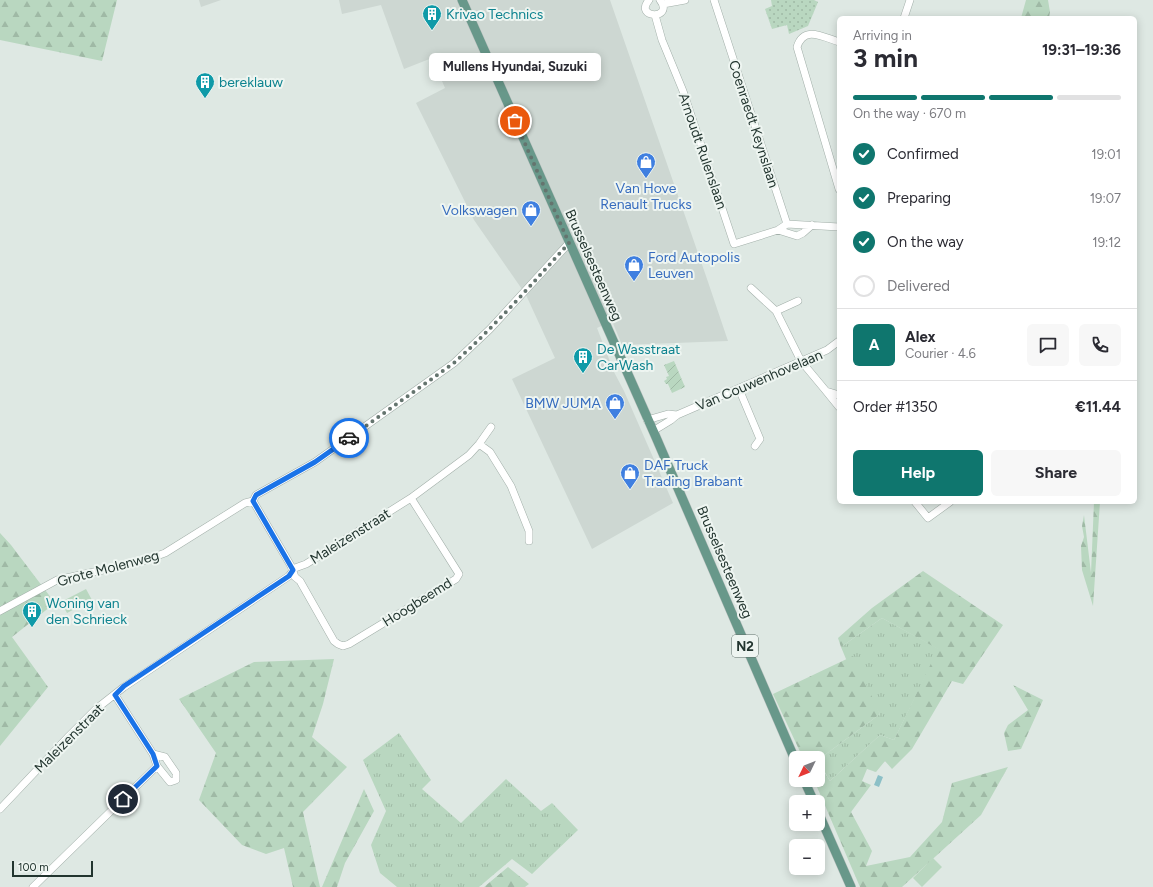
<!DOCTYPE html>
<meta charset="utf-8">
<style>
:root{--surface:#fff;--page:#f7f7f7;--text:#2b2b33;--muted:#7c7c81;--line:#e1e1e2;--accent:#0f766e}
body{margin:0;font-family:Figtree,sans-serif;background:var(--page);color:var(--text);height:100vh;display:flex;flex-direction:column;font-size:15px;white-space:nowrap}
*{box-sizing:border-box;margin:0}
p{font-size:13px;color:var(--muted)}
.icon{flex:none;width:22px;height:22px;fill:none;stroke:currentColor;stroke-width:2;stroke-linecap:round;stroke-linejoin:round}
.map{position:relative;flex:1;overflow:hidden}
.details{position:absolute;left:837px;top:16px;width:300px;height:488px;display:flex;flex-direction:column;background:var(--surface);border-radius:6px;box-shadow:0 2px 10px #0003}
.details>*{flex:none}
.needle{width:26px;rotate:227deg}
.controls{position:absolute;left:789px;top:751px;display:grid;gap:8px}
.controls a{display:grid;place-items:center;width:36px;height:36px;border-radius:6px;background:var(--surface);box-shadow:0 2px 10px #0003;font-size:20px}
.scale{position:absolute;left:12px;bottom:10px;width:81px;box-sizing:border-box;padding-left:4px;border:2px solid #22352f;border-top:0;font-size:11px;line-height:14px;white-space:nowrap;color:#22352f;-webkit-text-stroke:3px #eef5f1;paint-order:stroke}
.pin{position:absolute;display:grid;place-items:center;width:34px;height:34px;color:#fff;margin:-17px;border:2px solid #fff;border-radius:50%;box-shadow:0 1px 4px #0007}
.courier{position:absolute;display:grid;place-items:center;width:40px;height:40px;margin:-20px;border:3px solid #1a73e8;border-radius:50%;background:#fff;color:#222;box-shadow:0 1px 5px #0007}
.bubble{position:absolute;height:28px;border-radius:6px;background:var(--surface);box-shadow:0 2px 10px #0003;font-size:13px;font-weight:700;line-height:28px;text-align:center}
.summary em{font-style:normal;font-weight:700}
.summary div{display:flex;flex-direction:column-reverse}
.summary{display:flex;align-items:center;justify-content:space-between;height:68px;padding:0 16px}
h1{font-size:26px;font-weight:700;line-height:30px}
.bar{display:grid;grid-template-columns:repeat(4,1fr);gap:6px 4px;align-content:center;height:48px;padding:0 16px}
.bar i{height:5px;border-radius:3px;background:var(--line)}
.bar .current{background:var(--accent)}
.bar p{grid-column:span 4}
.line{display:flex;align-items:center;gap:10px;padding:0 16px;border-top:1px solid var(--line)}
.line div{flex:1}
.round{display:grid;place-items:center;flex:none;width:42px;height:42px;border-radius:6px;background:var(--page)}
ol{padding:0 16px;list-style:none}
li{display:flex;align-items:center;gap:12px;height:44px}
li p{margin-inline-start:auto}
li .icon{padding:4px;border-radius:50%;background:var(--accent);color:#fff;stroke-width:4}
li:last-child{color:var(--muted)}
li i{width:22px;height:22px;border:2px solid var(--line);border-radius:50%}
.button{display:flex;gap:8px;margin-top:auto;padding:8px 16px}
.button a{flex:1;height:46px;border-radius:6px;background:var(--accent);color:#fff;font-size:16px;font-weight:700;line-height:46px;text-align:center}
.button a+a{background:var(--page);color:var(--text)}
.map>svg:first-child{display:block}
</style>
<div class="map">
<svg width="1153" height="887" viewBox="0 0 1153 887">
<defs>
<pattern id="grass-tufts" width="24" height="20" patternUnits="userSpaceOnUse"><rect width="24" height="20" fill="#b9d7c0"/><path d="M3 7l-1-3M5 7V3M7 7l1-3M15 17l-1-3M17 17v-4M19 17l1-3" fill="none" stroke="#9fb9a5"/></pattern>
<pattern id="forest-firs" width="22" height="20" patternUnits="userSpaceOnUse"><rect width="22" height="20" fill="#b9d7c0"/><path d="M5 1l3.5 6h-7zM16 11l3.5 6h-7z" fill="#9fb9a5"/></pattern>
<pattern id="park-dots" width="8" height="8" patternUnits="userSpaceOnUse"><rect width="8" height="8" fill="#b9d7c0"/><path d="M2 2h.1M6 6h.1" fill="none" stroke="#9fb9a5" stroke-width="1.8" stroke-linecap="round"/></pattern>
<pattern id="garden-furrows" width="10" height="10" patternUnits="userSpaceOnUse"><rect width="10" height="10" fill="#b9d7c0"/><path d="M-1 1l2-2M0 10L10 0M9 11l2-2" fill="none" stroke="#9fb9a5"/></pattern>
</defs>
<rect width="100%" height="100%" fill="#dee8e3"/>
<path fill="#cdd7d2" d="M199 0H221L201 7Z
M339 0H610L706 276 728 341 622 345 612 321 597 328 614 372 624 391 673 503 683 501 673 503 592 549 512 379 555 358 526 295 474 220 416 103 445 88 432 58 404 69 381 5 342 14Z"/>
<path fill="url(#grass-tufts)" d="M882 618 939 649 894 740 880 735 830 781 818 760 880 714 846 659 841 647Z
M399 733 431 780 422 789 461 823 506 779 541 811 552 803 578 830 532 874 512 859 479 887H397L380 873 371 845 386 811 363 760Z"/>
<path fill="url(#forest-firs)" d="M0 0H117L102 61 0 40Z
M1026 0H1048L1050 12 1049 18H1021Z
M1094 502H1100L1093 606 1082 570 1081 546 1084 537 1082 526 1084 515 1091 573Z
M0 533 11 545 55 603 12 637 48 687 0 746Z
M923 571 1003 625 963 684 952 681 912 749 892 769 885 761 876 772 867 769 862 781 871 785 851 812 872 851 866 866 910 857 942 822 952 783 1008 767 981 815 902 887H860L814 780H818V762L830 781 880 735 894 740 938 649 882 618 841 647 838 638 872 608Z
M853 656 880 714 818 760V758H803L773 694Z
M334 659 323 704 312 737 347 767 303 812 320 887H293L284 848 266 854 242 845 199 800 216 753 179 699 254 662Z
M1013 685 1043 700 1021 749 1008 751 1004 733 1008 725 1028 710Z
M364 789 374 811 345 863 337 887H322Z
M508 867 529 884 525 887H484Z"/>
<path fill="url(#park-dots)" d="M771 0H814L818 2 808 26 789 34 787 25 772 29 765 9 772 6Z"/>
<path fill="url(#garden-furrows)" d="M674 361 685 387 672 393 668 384H666L664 381 667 379 666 377 669 376 664 365Z"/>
<path fill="#b9d7c0" d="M86 589 92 600 67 613 61 602Z
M933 858 942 867 922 887 913 878Z"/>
<path fill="#8cc0c7" d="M878 775 883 777 879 787 874 785Z"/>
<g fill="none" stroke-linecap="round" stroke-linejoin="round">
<g stroke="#a2afa9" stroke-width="8">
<path id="minor" d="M649 0C633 19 675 20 660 0
M714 0 787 224 839 227
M663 4 685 0
M655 15 662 40 683 91 734 244 778 230 787 224
M904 18 910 0
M839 42C823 37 804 25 797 47L839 189
M778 230 797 236 803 233 812 225
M751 288 776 311
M798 301 776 311 801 361 826 391 839 395
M739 389 760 439 755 446
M826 391 839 407
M647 420 668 414 677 415
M653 431 671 420 677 415 827 350 839 341
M479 444 490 452 511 486 529 531V541
M253 501 256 495 315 462 454 363 490 329 569 243
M253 501 291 566 295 577 300 581 334 641 338 644 343 646 349 644 456 579 459 574 411 498
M915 502 928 518 950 502
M0 611 57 580 140 562 165 553 245 503 253 501
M115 695 153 754
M153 754 165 757 176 773V780L170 782 157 766Z
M0 809 69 736 96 709 124 687 289 576 295 568 306 564 411 498 469 455 479 444 491 427
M33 887 157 766"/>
</g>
<g stroke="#bdc2c1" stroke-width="10">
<path id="major" d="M462 0 655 435 796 762
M804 780 814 802
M818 812 851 887"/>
</g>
<use href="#minor" stroke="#fff" stroke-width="7"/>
<use href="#major" stroke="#68988a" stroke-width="9"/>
</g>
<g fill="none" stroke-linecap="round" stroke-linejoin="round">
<path stroke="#64746e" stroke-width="4" stroke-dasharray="0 7.2" d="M349 438 454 363C495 326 532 284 569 243L515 121"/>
<path stroke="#1a73e8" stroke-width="5" d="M123 799 157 766 153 754 115 695 124 686 289 576 293 570 253 501 256 495 315 462 349 438"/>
</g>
<defs>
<g id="building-pin" transform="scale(1)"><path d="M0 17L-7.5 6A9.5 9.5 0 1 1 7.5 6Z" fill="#0f9aa8" stroke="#eef5f1"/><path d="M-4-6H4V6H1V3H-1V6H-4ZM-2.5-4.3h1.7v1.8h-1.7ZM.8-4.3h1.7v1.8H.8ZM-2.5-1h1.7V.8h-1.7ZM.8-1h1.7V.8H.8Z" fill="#fff"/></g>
<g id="shop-pin" transform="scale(1)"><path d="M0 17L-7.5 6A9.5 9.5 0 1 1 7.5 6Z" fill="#3f7fe0" stroke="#eef5f1"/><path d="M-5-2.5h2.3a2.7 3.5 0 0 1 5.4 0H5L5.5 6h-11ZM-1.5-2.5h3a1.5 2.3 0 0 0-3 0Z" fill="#fff"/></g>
</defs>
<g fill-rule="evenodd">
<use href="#building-pin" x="432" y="14"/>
<use href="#building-pin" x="205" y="82"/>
<use href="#shop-pin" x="646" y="162"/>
<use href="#shop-pin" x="531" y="210"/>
<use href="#shop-pin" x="634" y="265"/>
<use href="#building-pin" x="583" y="357"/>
<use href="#shop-pin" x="615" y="403"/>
<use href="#shop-pin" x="630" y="473"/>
<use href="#building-pin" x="32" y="611"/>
</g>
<g text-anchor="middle" stroke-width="4" stroke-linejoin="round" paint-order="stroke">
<rect fill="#eef5f1" stroke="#5f6f69" stroke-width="1" x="732" y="635" width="26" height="22" rx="3"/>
<g font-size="13" font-weight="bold" fill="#22352f">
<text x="745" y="651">N2</text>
</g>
<g font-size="14" fill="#0d838f" stroke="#eef5f1" text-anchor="start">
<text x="446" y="19">Krivao Technics</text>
<text x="219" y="87">bereklauw</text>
<text x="597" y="354">De Wasstraat<tspan x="597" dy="16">CarWash</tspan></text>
<text x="46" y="608">Woning van<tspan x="46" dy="16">den Schrieck</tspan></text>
</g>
<g font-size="14" fill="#22352f" stroke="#eef5f1">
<text transform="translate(754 124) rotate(72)" y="5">Coenraedt Keynslaan</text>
<text transform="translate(703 151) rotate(71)" y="5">Arnoudt Rulenslaan</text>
<text transform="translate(594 265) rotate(66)" y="5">Brusselsesteenweg</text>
<text transform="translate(759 380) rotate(-23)" y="5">Van Couwenhovelaan</text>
<text transform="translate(350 536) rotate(-32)" y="5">Maleizenstraat</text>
<text transform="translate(725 562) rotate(67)" y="5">Brusselsesteenweg</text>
<text transform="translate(108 568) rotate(-15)" y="5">Grote Molenweg</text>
<text transform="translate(417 602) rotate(-32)" y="5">Hoogbeemd</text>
<text transform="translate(69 738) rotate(-45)" y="5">Maleizenstraat</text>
</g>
<g font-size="14" fill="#366cbe" stroke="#eef5f1" text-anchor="end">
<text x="646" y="193" text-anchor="middle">Van Hove<tspan x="646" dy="16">Renault Trucks</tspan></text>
<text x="517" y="215">Volkswagen</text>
<text x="648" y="262" text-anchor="start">Ford Autopolis<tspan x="648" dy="16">Leuven</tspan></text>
<text x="601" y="408">BMW JUMA</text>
<text x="644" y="470" text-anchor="start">DAF Truck<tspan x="644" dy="16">Trading Brabant</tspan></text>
</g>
</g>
</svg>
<div class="controls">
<a><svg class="needle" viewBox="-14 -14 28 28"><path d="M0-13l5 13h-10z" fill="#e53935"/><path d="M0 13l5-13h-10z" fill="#7c7c81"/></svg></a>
<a>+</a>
<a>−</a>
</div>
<div class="scale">100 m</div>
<div class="pin" style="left:515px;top:121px;background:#ea580c"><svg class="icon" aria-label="bag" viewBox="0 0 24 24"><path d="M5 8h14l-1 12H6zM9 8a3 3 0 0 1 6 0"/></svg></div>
<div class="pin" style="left:123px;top:799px;background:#1f2937"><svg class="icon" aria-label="home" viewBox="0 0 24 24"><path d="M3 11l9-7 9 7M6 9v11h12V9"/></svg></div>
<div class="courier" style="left:349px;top:438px"><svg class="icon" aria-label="car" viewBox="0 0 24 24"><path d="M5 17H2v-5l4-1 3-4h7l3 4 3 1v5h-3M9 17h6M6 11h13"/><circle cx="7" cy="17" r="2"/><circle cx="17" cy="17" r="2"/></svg></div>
<div class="bubble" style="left:429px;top:53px;width:172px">Mullens Hyundai, Suzuki</div>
<section class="details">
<div class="summary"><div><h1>3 min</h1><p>Arriving in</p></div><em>19:31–19:36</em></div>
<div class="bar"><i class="current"></i><i class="current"></i><i class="current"></i><i></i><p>On the way · 670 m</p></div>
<ol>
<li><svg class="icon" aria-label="check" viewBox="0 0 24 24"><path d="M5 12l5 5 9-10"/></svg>Confirmed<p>19:01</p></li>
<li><svg class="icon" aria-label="check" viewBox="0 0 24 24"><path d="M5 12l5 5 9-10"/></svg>Preparing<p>19:07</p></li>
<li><svg class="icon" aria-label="check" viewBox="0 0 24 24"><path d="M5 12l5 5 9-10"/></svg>On the way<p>19:12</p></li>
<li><i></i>Delivered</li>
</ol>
<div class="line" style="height:72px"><b class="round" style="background:var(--accent);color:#fff">A</b><div><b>Alex</b><p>Courier · 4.6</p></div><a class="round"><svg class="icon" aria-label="chat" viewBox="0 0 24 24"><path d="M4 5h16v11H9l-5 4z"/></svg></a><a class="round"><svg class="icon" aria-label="phone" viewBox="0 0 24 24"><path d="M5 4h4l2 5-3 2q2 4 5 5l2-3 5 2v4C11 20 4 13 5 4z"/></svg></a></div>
<div class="line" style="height:52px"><div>Order #1350</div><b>€11.44</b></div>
<div class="button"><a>Help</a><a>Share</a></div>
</section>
</div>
